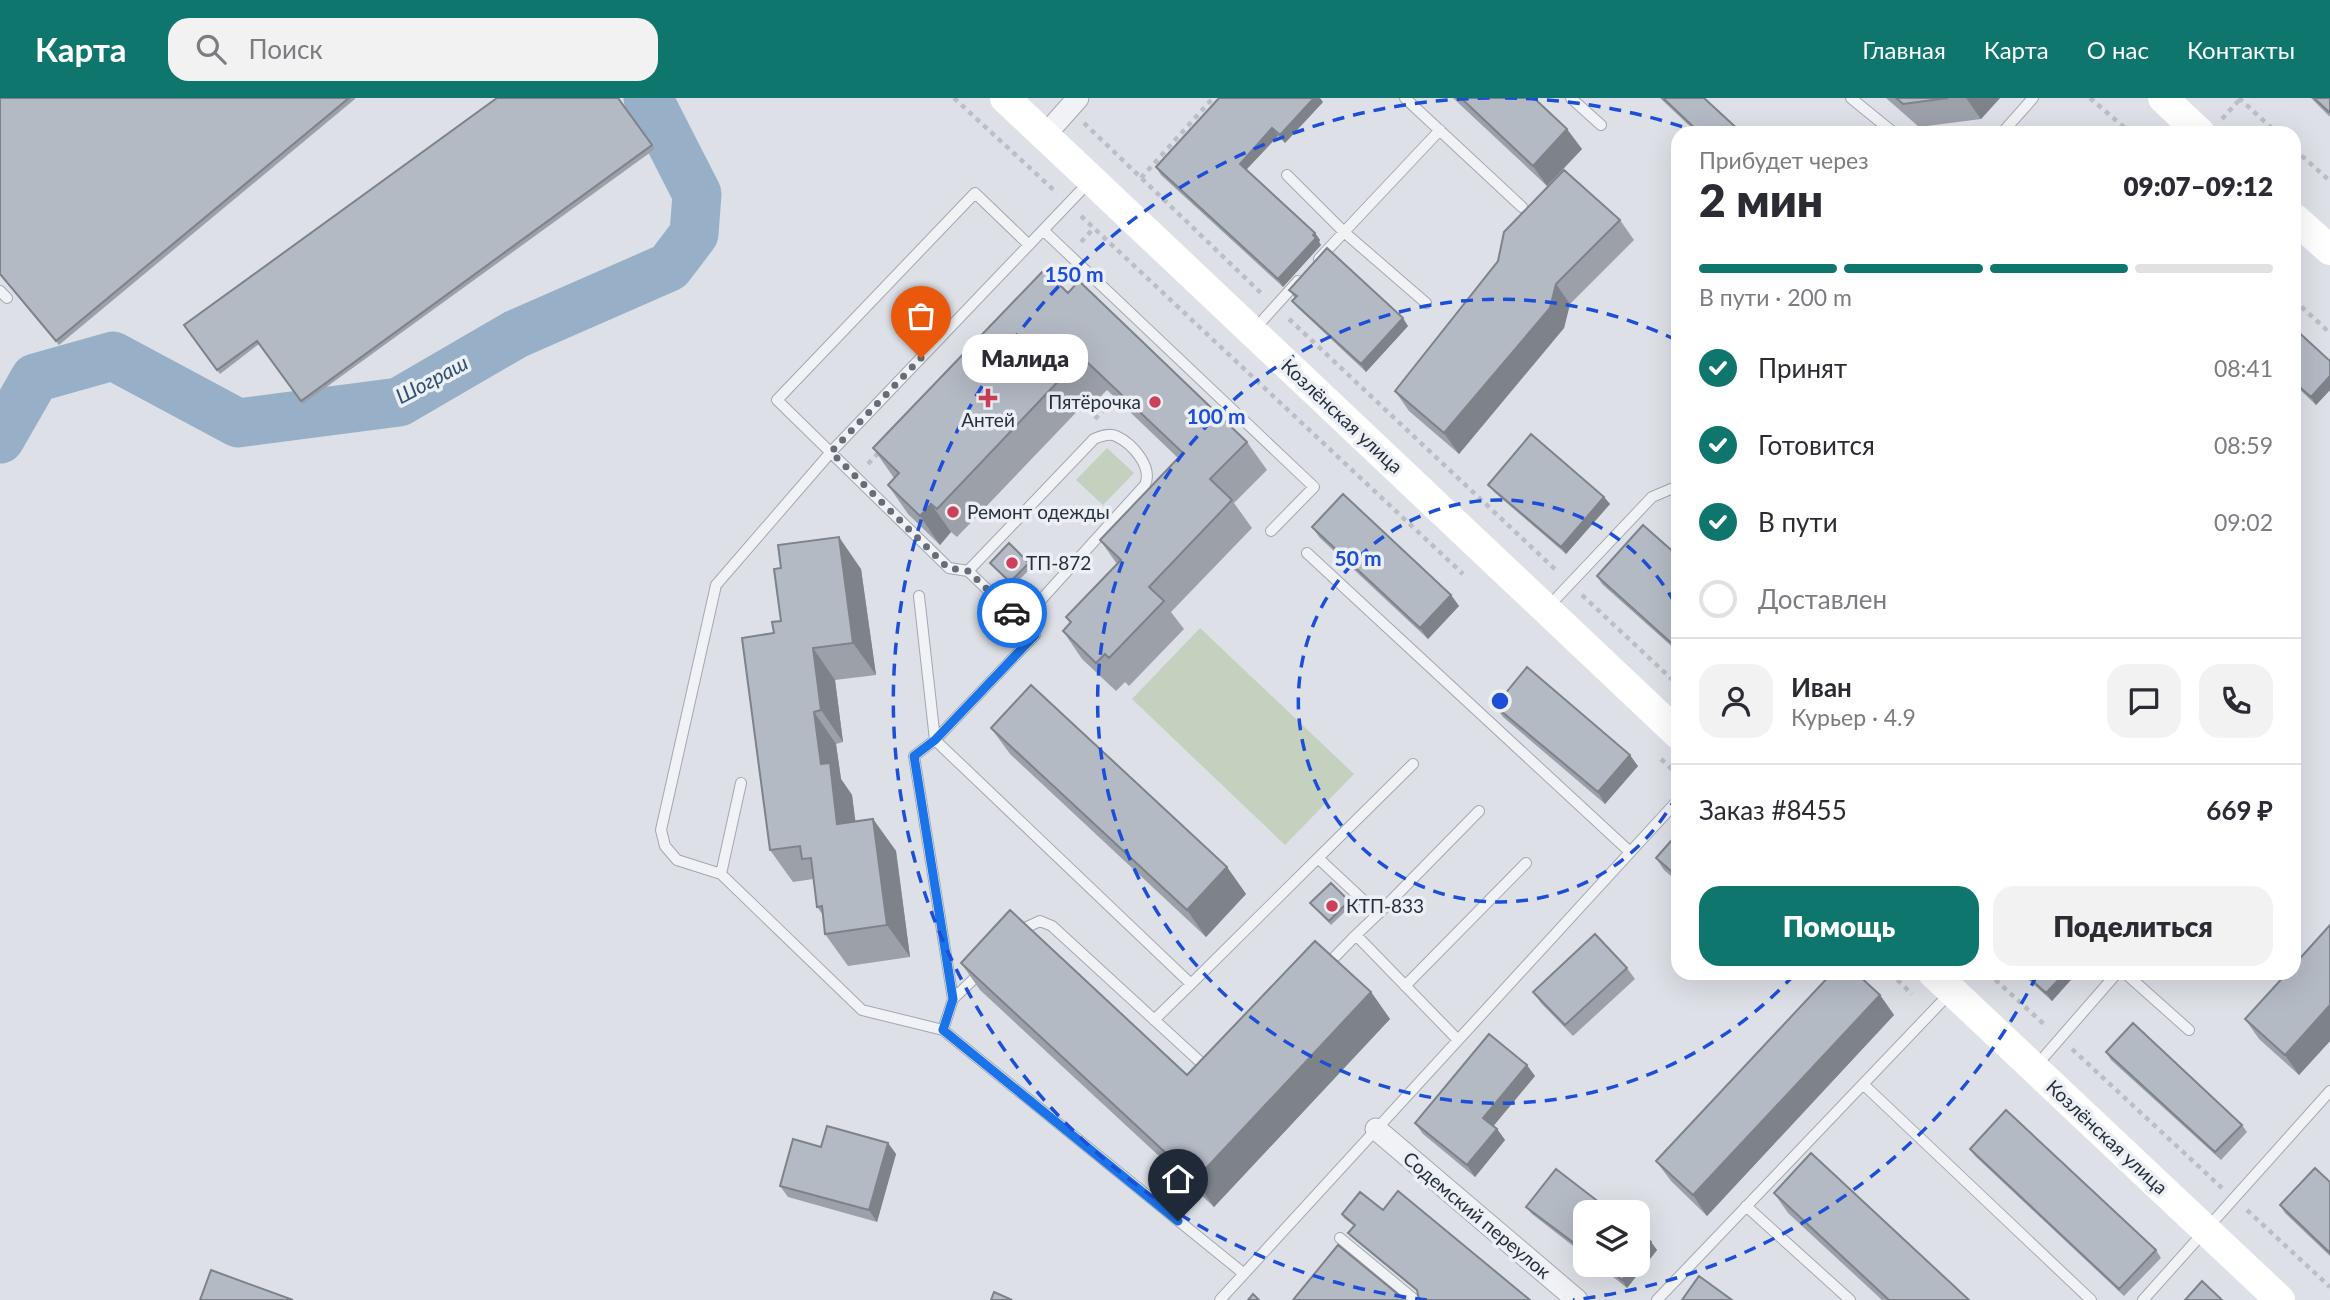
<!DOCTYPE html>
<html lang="ru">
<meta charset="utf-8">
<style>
:root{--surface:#fff;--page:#f2f2f3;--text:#2b2b33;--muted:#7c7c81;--line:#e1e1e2;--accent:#0f766e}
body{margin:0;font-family:Lato,sans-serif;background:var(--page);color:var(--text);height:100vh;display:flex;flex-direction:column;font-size:26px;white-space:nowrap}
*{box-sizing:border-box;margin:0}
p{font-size:23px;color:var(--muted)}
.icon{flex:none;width:38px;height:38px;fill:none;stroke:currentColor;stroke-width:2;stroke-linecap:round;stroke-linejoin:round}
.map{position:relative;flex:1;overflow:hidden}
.panel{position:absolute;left:1671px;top:28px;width:630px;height:854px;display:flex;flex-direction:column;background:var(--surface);border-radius:21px;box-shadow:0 7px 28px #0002}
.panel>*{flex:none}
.buttons{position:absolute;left:1573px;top:1102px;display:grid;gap:14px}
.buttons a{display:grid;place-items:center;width:77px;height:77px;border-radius:14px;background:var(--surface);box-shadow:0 7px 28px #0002;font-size:35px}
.pin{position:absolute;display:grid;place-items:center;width:60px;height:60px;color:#fff;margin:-72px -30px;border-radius:50% 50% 50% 0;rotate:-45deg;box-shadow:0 0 7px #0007}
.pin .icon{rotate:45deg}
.courier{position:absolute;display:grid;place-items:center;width:70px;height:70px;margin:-35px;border:5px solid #1a73e8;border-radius:50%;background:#fff;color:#222;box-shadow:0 2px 9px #0007}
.bubble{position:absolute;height:49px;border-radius:21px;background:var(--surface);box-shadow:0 7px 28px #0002;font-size:23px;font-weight:800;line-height:49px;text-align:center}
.summary em{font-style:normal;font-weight:800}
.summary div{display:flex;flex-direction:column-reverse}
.summary{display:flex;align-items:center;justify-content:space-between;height:119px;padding:0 28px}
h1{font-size:46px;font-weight:800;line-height:52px}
.bar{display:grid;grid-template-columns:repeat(4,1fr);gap:10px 7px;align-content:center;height:84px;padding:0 28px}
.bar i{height:9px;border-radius:5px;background:var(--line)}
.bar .on{background:var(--accent)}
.bar p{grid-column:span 4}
.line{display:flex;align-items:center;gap:18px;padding:0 28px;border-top:2px solid var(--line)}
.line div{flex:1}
.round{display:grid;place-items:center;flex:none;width:74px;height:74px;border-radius:21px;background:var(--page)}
ol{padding:0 28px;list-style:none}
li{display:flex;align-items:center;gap:21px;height:77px}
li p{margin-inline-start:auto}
li .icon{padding:7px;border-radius:50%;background:var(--accent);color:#fff;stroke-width:4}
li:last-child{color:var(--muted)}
li i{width:38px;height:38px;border:4px solid var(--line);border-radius:50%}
.primary-button{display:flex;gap:14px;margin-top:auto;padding:14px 28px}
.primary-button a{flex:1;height:80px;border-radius:21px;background:var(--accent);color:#fff;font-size:28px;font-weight:800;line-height:80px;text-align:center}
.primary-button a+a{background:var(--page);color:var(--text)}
header{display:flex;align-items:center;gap:42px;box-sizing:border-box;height:98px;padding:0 35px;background:var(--accent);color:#fff}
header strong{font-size:33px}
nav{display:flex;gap:38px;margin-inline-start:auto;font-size:24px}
.search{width:490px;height:63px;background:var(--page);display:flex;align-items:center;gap:18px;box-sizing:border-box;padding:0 24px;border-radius:21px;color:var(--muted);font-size:26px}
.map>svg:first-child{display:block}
</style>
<header>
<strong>Карта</strong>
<div class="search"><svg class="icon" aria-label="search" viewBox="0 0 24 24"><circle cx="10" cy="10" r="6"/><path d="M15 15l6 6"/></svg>Поиск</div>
<nav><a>Главная</a><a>Карта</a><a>О нас</a><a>Контакты</a></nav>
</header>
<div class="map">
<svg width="2330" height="1202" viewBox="0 0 2330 1202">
<rect width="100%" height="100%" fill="#dde1e7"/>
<path fill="#c3d1be" d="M1107 350 1134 375 1103 407 1076 382Z
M1200 530 1354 676 1285 747 1132 601Z"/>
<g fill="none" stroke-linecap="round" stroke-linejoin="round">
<path stroke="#97b0c8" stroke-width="49" d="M0 341 35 280 113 258 238 325 399 304 516 236 669 169 694 136 697 96 648 0"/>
<g stroke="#a2a8b1" stroke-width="12">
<path id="lane" d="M1405 0 1522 109
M1571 0 1601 27
M1851 0 1894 35
M2002 35 2033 0
M1287 77 1344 134 1440 32
M1043 132 1314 389 1271 433
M1319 161 1344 134 1426 205
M0 193 7 200
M1253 233 1298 183
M1677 427 1678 428
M1307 455 1630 754
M968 473 1094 341C1101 338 1109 335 1116 338 1133 346 1153 369 1145 387L1021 524
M919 498 935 642 1191 886 1318 760 1378 816 1356 837
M1548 509 1652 399 1678 388
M1318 760 1413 666
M721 776 741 685
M1378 816 1479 713
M1018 838 1027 829 1040 823 1052 828 1209 972
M1325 869 1356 837 1458 942
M981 874 953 901 943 932 1243 1175
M2125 875 2189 932
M1405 888 1526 765
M953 901 914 658 935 642 1035 537 968 473 949 470 777 302 975 95 1029 147
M1154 922 1191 886
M943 932 862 912 721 776 677 762 665 748 661 732 716 487 831 354 1090 83
M2036 968 2117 875
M1863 986 2091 1202
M1746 1108 1850 1202
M1340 1140 1415 1202
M1220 1202 1678 702
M1657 1202 1950 895
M2143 1202 2330 993"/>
</g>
<g stroke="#a2a8b1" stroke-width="23">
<path id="street" d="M1046 36 1078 0
M1376 1031 1577 1202"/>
</g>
<path stroke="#bbbfc5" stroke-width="4.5" stroke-dasharray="5 5" stroke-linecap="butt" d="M954 0 1057 95
M2090 0 2131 35
M2239 0 2277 35
M2222 21 2240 1
M1084 25 1262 196
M2294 51 2330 83
M1141 80 1213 0
M1081 118 1463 476
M1081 144 1094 130
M2294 202 2330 235
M1289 221 1558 474
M1095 321 1118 297
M868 366 881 352
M1582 497 1678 587
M1661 661 1678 677
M1890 875 1912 896
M1988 875 2047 929
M2072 951 2222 1090
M2247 1112 2330 1189"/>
<use href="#lane" stroke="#f0f2f5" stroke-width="10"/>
<use href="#street" stroke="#f0f2f5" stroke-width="21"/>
<path stroke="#fff" stroke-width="30" d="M1005 0 1678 636
M2163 0 2200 35
M2294 120 2330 152
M1933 875 2280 1202"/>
</g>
<path fill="#9ba0a9" d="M0 0H355V1L59 247 0 177Z
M618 0 655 51 303 306 259 246 220 276 184 227Z
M1453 0H1534L1582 51 1547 88Z
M1660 0H1704L1742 35H1697Z
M1886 0H2000L1981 21 1919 29Z
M2311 0H2330V19Z
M1323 4 1285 45 1278 38 1246 72 1315 135 1320 142 1319 144 1321 147 1283 189 1161 77 1156 69Z
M1620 122 1634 142 1570 206 1564 230 1459 356 1409 313 1395 293Z
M1289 192 1408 228 1366 274 1298 210 1292 203 1295 200Z
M1068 195 1247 344 1267 372 1234 405 1252 430 1171 514 1184 531 1129 588 1125 584 1116 593 1082 561 1063 533 1070 525 1066 519 1117 466 1100 442 1178 360 1107 292 1094 305 1089 301 957 439 951 434 940 447 908 416 888 387 894 380 873 350Z
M2294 230 2330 263V292L2316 307 2294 286Z
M1488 387 1604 399 1610 406 1566 456 1494 394Z
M1312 429 1451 497 1459 508 1428 541 1320 440Z
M1678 458V554L1602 486 1597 478Z
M990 465H1029L1032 469 1013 488Z
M781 470 861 471 876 577 835 582 843 644 836 646 841 681 852 697 855 724 873 721 896 753 910 859 848 868 825 836 823 817 817 809 813 781 793 784 770 752 774 535 781 523Z
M1495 608 1638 668 1605 706 1503 619Z
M991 630 1227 769 1246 796 1206 839 1010 656Z
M1678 735V784L1664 772 1656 760Z
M1349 803 1352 807 1331 827 1310 805Z
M2330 827V943L2299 977 2259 941 2245 921Z
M961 865 1187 977 1371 894 1390 921 1214 1109 980 892Z
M1627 870 1635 881 1573 938 1541 905 1533 894Z
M2021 875H2077L2052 903Z
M1880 897 1894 917 1707 1118 1671 1083 1656 1063Z
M2106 954 2242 1027 2247 1034 2221 1062 2111 962Z
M1535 978 1493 1028 1497 1031 1505 1042 1475 1079 1423 1036 1415 1025Z
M888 1045 896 1056 877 1124 788 1099 780 1088Z
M1970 1051 2156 1152 2161 1160 2124 1198 1975 1058Z
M2330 1084V1158L2285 1115 2280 1107Z
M1774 1095 1969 1202H1882L1788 1115Z
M1526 1109 1586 1115V1158L1532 1116Z
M1383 1112 1418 1194 1351 1139 1348 1135 1354 1128 1344 1120 1342 1116Z
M1651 1144 1657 1152 1627 1190 1598 1167H1638Z"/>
<path fill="#7e8289" d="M1314 0H1320L1323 4 1285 45 1280 37Z
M1966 0H2000L1981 21Z
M1272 30 1278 38 1245 73 1240 66Z
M1567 31 1582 51 1547 88 1533 68Z
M1315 135 1320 142 1319 144 1321 147 1283 189 1278 181Z
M1556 186 1570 206 1564 230 1459 356 1444 335Z
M1403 220 1408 228 1366 274 1361 266Z
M2330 278V292L2316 307 2311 299Z
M1604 399 1610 406 1566 456 1561 449Z
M931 406 951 434 940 447 920 418Z
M839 439 861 471 876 577 853 545Z
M1451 497 1459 508 1428 541 1420 530Z
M813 550 835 582 843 644 821 612Z
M814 614 836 646 841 681 852 697 860 758 837 726 821 666Z
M1630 657 1638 668 1605 706 1598 694Z
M873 721 896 753 910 859 887 827Z
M1227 769 1246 796 1206 839 1187 812Z
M2065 875H2077L2052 903 2046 895Z
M1371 894 1390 921 1214 1109 1195 1082Z
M1880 897 1894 917 1707 1118 1693 1097Z
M2330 907V943L2299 977 2285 957Z
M1527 967 1535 978 1491 1031 1483 1020Z
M1497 1031 1505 1042 1475 1079 1467 1067Z
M888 1045 896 1056 877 1124 869 1112Z
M1651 1144 1657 1152 1627 1190 1622 1182 1634 1167H1638V1162Z"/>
<path fill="#b4bac4" stroke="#7e8289" stroke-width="2" d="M0 0H349L56 243 0 176Z
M497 0H618L652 47 301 303 257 243 217 272 184 227Z
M1219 0H1314L1280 37 1272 30 1240 66 1315 135 1313 137 1316 140 1278 181 1156 69Z
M1461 0H1534L1567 31 1533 68Z
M1663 0H1704L1742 35H1700Z
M1896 0H1948L1903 6Z
M2314 0H2330V13L2329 14Z
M1564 72 1620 122 1556 186 1550 210 1444 335 1395 293 1498 163 1504 134Z
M1327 150 1403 220 1361 266 1292 203 1297 198 1289 192Z
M1044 172 1068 195 1079 183 1247 344 1210 381 1232 402 1149 489 1164 503 1109 560 1105 556 1096 565 1063 533 1071 524 1066 519 1121 462 1100 442 1183 355 1087 264 1074 277 1069 272 937 411 931 406 920 418 888 387 899 375 873 350Z
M2294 230 2330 263V278L2311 299 2294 284Z
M1531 336 1604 399 1561 449 1488 387Z
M1343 396 1451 497 1420 530 1312 429Z
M1643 427 1678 458V551L1597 478Z
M839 439 853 545 813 550 821 612 814 614 821 666 830 665 837 726 873 721 887 827 825 836 822 808 817 809 811 760 802 761 800 748 770 752 742 540 774 535 772 524 781 523 774 471 781 470 778 447Z
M1009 445 1029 465 1010 484 990 465Z
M1527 569 1630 657 1598 694 1495 608Z
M1031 587 1227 769 1187 812 991 630Z
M1678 735V779L1656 760Z
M1331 785 1349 803 1329 823 1310 805Z
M1010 812 1187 977 1315 843 1371 894 1195 1082 961 865Z
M2330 827V907L2285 957 2245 921 2287 875H2294V867Z
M1595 836 1627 870 1565 927 1533 894Z
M1832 875H1856L1880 897 1693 1097 1656 1063Z
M2024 875H2065L2046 895Z
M2133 925 2242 1027 2215 1054 2106 954Z
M1489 936 1527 967 1483 1020 1497 1031 1467 1067 1415 1025Z
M2006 1012 2156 1152 2119 1191 1970 1051Z
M827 1028 888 1045 869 1112 780 1088 793 1041 821 1049Z
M1811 1055 1969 1202H1889L1774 1095Z
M2315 1070 2330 1084V1155L2280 1107Z
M1556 1071 1613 1115H1586V1154L1526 1109Z
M1398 1093 1530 1202H1419L1417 1192 1348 1135 1355 1127 1342 1116 1360 1094 1383 1112Z
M1638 1134 1651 1144 1638 1162Z
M1338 1147 1405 1202H1293Z
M1603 1167H1634L1622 1182Z
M211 1172 293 1202H200Z
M1699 1178 1732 1202H1682Z
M2202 1183 2222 1202H2185Z
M994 1194 1012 1202H991Z
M1253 1196 1259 1202H1248Z"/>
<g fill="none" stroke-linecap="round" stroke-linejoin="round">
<path stroke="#666d78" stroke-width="7" stroke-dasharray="0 12.6" d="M921 260 831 354 948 470 968 473 1012 515"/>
<path stroke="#1a73e8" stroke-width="9" d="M1012 515 1035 537 935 642 914 658 953 901 943 932 1178 1123"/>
</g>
<g fill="none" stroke="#1d4ed8" stroke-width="3.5" stroke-dasharray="12 9">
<path d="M1677 697A201 201 0 1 1 1677 509"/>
<path d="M1794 877A402 402 0 1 1 1676 242"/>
<path d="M2037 877A603 603 0 0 1 1573 1202M1427 1202A603 603 0 0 1 1495 0M1505 0A603 603 0 0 1 1701 35"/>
</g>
<g fill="#ce4059" stroke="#ecf0f5" stroke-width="2.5">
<path d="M984.5 289.5h7v7h7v7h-7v7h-7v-7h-7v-7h7z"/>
<circle cx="1155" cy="304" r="7"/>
<circle cx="953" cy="414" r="7"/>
<circle cx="1012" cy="465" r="7"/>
<circle cx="1332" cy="808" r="7"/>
</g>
<g text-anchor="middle" stroke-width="7" stroke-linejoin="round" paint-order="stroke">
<g font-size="19" fill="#262f3d" stroke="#ecf0f5" text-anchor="start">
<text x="1141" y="311" text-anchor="end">Пятёрочка</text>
<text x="988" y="329" text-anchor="middle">Антей</text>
<text x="967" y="421">Ремонт одежды</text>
<text x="1026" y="472">ТП-872</text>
<text x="1346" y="815">КТП-833</text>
</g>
<g font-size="19" fill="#262f3d" stroke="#ecf0f5">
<text transform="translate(1342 318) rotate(43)" y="7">Козлёнская улица</text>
<text transform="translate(2107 1039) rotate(43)" y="7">Козлёнская улица</text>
<text transform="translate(1477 1117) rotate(40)" y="7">Содемский переулок</text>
</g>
<g font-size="21" font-style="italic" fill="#314f71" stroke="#ecf0f5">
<text transform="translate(432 282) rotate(-28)" y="7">Шограш</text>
</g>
</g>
<circle cx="1500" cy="603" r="10" fill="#1d4ed8" stroke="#ecf0f5" stroke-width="3.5"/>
<g font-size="21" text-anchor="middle" font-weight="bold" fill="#1d4ed8" stroke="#ecf0f5" stroke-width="7" stroke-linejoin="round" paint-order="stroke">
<text x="1074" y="184">150 m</text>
<text x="1216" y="326">100 m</text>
<text x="1358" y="468">50 m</text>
</g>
</svg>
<div class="buttons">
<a><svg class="icon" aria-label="layers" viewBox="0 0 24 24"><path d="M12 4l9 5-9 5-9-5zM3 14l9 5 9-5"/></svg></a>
</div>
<div class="pin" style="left:921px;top:260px;background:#ea580c"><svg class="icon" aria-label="bag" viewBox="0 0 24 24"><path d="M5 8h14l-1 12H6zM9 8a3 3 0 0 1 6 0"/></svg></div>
<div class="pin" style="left:1178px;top:1123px;background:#1f2937"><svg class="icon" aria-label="home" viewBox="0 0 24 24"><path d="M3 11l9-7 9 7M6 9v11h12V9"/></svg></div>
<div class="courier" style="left:1012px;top:515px"><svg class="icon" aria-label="car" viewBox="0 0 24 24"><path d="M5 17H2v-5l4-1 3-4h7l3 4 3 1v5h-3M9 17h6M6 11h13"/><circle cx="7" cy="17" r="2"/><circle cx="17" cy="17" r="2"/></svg></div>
<div class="bubble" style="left:962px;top:236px;width:126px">Малида</div>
<section class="panel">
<div class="summary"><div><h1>2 мин</h1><p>Прибудет через</p></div><em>09:07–09:12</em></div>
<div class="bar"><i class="on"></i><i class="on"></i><i class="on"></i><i></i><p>В пути · 200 m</p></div>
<ol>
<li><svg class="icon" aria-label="check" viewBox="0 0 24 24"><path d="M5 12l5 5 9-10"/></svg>Принят<p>08:41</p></li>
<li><svg class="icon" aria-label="check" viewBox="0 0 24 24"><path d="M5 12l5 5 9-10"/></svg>Готовится<p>08:59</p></li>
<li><svg class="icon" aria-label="check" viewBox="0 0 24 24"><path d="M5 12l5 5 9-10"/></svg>В пути<p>09:02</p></li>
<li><i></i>Доставлен</li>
</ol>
<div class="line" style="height:126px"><a class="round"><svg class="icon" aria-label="person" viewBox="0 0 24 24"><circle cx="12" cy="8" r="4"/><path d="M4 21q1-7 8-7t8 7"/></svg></a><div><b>Иван</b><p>Курьер · 4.9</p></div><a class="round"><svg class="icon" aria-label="chat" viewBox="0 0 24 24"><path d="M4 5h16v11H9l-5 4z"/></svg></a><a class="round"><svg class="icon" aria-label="phone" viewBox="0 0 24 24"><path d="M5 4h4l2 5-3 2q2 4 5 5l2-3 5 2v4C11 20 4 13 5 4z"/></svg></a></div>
<div class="line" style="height:91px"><div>Заказ #8455</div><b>669 ₽</b></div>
<div class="primary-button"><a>Помощь</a><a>Поделиться</a></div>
</section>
</div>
